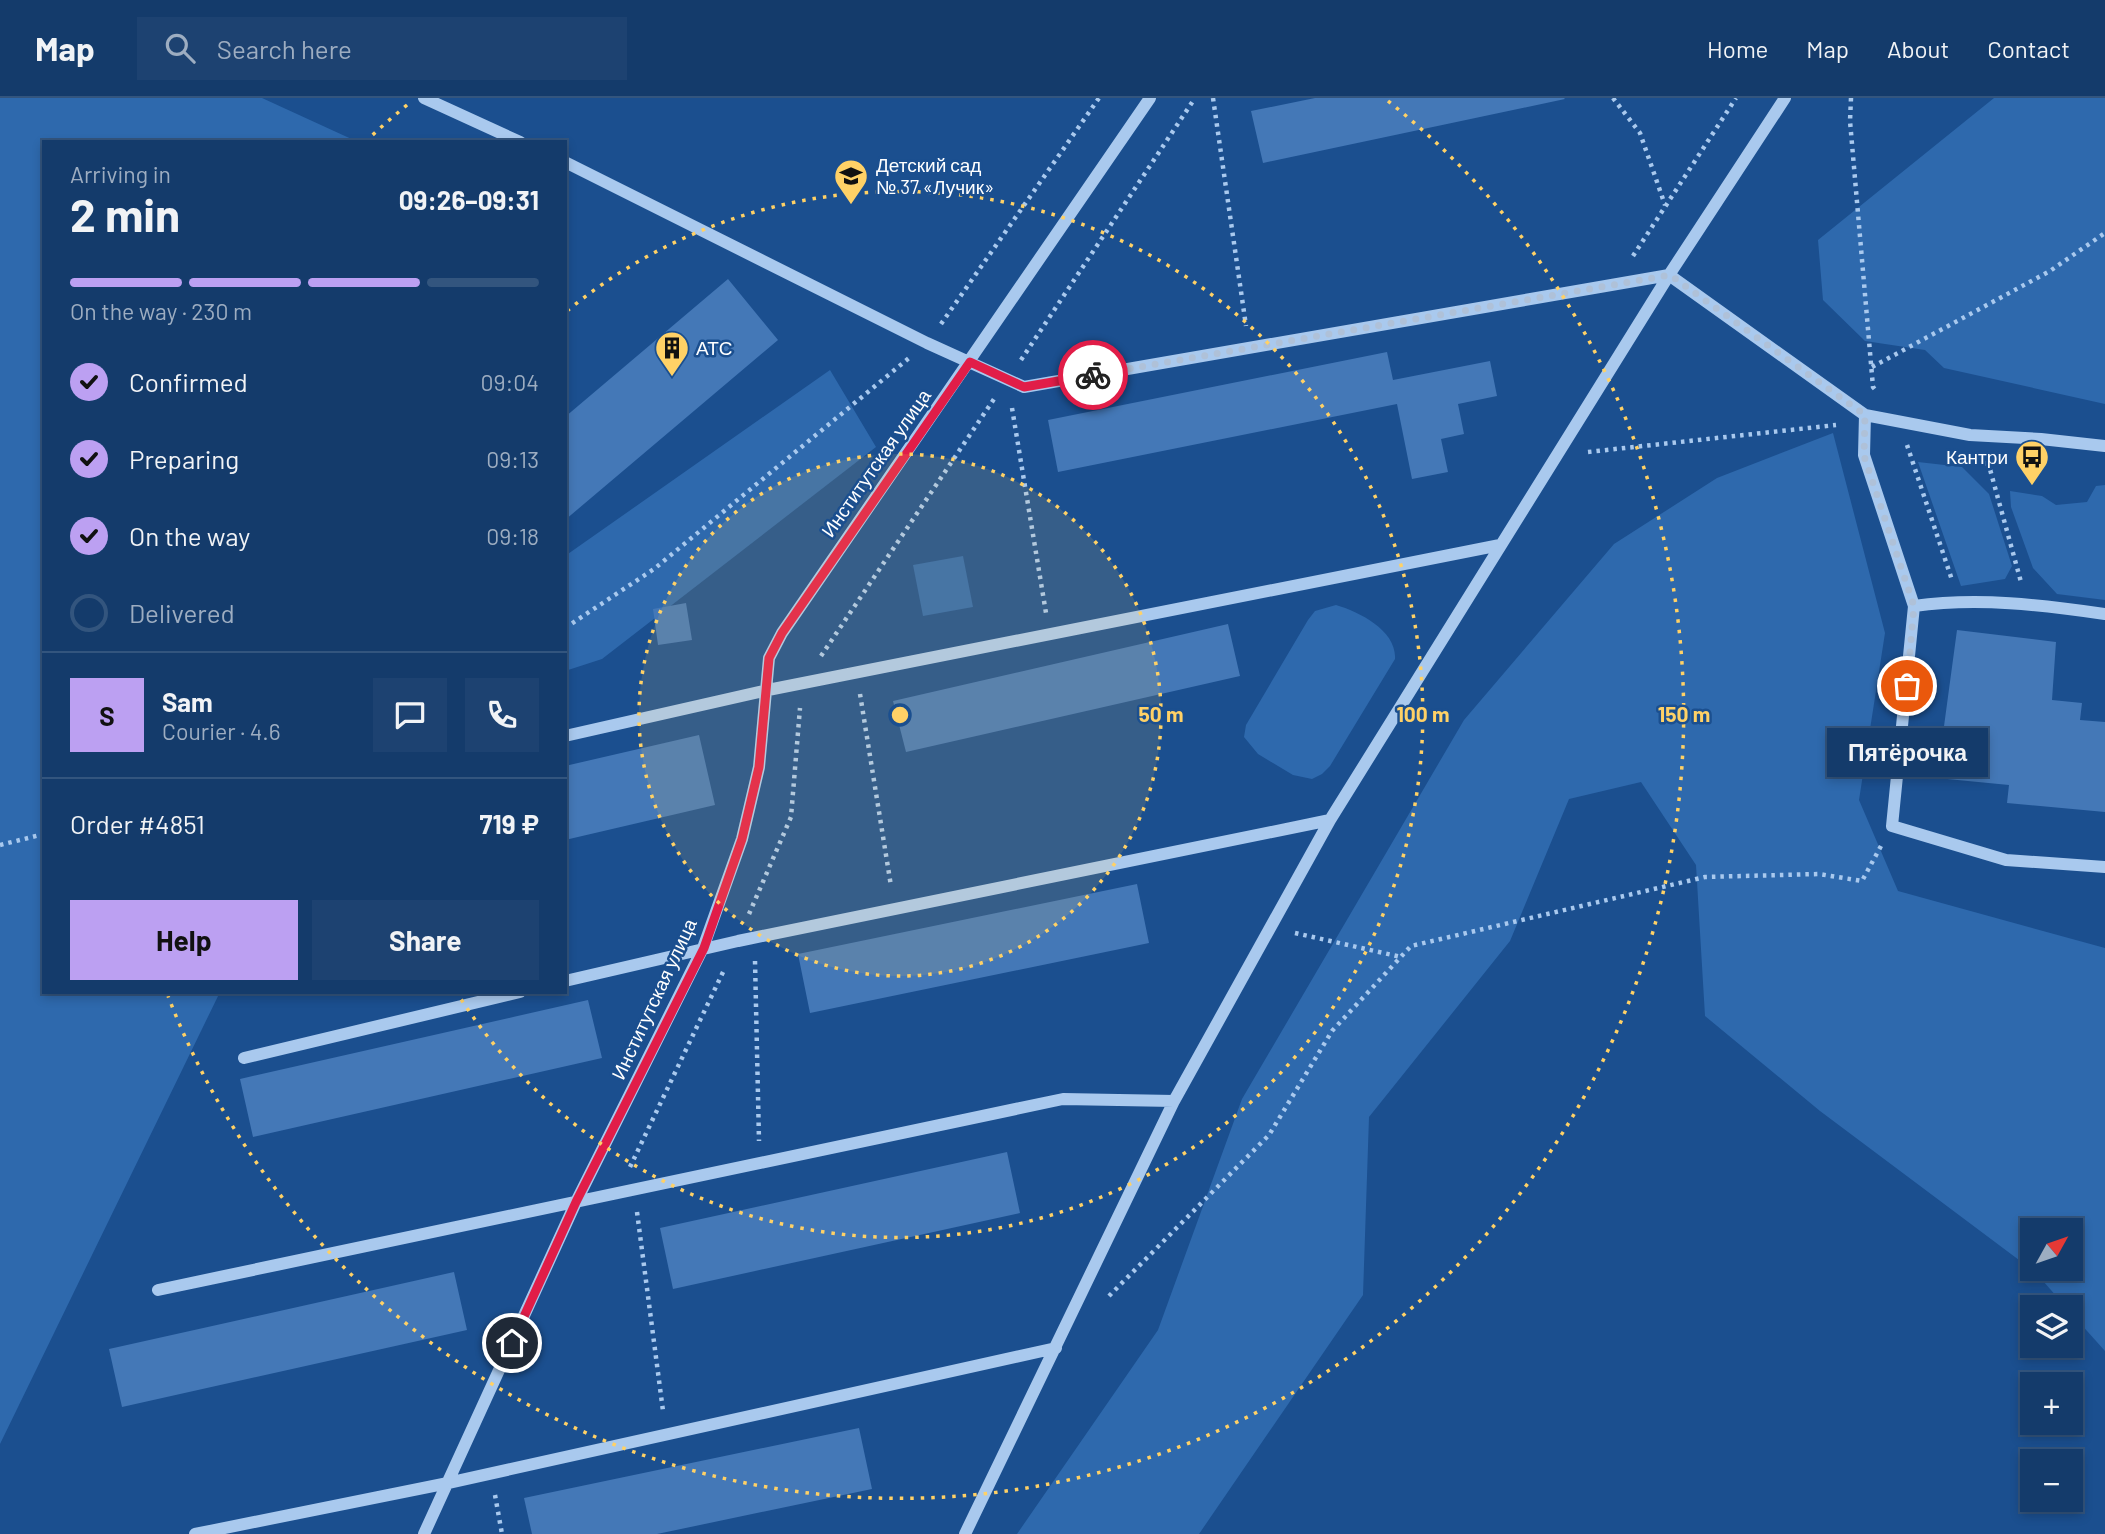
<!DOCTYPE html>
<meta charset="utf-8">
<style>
:root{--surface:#143b6b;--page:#1d4271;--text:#f1f3f6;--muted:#9dadc1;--line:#33557e;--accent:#bca0f2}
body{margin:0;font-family:Barlow,sans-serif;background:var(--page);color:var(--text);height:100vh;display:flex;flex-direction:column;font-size:26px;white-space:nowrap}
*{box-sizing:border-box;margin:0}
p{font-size:23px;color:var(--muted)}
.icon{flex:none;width:38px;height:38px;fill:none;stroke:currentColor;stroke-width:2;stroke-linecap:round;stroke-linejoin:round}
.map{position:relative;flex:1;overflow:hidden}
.panel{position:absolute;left:42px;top:42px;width:525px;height:854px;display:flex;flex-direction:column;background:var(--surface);border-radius:0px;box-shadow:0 4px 10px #0003,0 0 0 2px var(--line)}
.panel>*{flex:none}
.needle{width:46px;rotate:50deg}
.fabs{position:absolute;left:2020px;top:1120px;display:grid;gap:14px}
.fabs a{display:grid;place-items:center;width:63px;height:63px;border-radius:0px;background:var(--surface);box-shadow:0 4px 10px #0003,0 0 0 2px var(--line);font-size:35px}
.pin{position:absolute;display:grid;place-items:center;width:60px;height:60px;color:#fff;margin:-30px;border:4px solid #fff;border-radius:50%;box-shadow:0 2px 7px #0007}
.courier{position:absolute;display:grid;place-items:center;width:70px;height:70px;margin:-35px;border:5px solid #e11d48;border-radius:50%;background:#fff;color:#222;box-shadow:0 2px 9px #0007}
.bubble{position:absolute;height:49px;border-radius:0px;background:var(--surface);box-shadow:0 4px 10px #0003,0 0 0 2px var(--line);font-size:23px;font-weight:700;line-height:49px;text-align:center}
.headline em{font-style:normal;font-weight:700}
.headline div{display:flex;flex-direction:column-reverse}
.headline{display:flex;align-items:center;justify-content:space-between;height:119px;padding:0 28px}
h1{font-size:46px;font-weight:700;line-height:52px}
.bar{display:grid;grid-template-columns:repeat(4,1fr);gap:10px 7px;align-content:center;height:84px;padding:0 28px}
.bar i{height:9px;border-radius:5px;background:var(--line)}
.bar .on{background:var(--accent)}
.bar p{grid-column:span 4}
.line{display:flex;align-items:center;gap:18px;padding:0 28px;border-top:2px solid var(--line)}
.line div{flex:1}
.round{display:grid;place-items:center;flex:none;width:74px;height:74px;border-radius:0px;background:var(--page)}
ol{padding:0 28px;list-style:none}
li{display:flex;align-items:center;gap:21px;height:77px}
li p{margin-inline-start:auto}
li .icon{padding:7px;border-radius:50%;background:var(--accent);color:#111;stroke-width:4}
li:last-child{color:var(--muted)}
li i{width:38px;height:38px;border:4px solid var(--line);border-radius:50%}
.button{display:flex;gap:14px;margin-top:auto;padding:14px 28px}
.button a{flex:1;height:80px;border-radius:0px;background:var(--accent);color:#111;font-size:28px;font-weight:700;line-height:80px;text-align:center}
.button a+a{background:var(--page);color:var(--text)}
header{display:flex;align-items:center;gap:42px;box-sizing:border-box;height:98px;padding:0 35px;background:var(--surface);border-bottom:2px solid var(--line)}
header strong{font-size:33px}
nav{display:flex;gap:38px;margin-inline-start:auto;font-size:24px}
.search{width:490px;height:63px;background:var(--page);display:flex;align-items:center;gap:18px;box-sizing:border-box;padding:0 24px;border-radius:0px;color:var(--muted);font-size:26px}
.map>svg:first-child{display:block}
</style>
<header>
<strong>Map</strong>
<div class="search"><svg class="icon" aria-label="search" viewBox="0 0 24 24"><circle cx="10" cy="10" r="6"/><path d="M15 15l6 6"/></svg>Search here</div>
<nav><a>Home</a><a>Map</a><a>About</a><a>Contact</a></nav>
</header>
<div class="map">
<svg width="2105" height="1436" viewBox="0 0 2105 1436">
<rect width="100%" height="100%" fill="#1b4f8f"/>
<path fill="#2e69ad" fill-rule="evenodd" d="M0 0H262L358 44H44V894H220L0 1346Z
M1994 0H2105V306L1944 270 1925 252 1865 243 1823 202 1818 142Z
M830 272 876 349 602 561 565 573V458Z
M1833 335 1885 535 1859 702 1898 793 2105 850V1253L2070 1214V1209H2066L2035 1174 1820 1013 1705 918 1696 767 1641 684 1569 701 1510 843 1369 1019 1363 1197 1199 1436H1017L1158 1232 1242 1001 1464 622 1614 446 1717 380ZM2032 1132H2070V1171H2032Z
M1918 364 1962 369 1989 396 2012 468 2005 481 1961 488Z
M2105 387V502L2057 496 2033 470 2011 409 2010 393 2042 398 2056 407 2087 404 2096 388Z
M963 458 973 509 923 518 913 467Z
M1336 507C1360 514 1397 533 1395 561L1330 668 1322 676 1312 681 1293 677 1258 656 1244 639 1246 627 1308 522 1315 513Z"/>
<path fill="#4478b7" d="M1315 0H1564L1565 1 1263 65 1251 13Z
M728 181 778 242 565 422V319Z
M1387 254 1393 282 1490 263 1497 298 1458 306 1464 336 1441 341 1448 374 1412 381 1397 306 1058 374 1048 322Z
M686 505 692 542 658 547 653 511Z
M1228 526 1240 578 906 654 893 603Z
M1957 532 2056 544 2052 602 2082 605 2080 622 2105 624V714L2007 705 2009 687 1937 680Z
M699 637 715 707 565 742V668Z
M1137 786 1149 845 810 915 798 856Z
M588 902 602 960 253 1039 240 981Z
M1007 1054 1020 1115 673 1191 660 1130Z
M454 1174 467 1232 122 1309 109 1251Z
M859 1330 872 1391 657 1436H532L524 1400Z"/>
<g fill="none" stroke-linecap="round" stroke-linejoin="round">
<path stroke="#a9c9ee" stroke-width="4.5" stroke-dasharray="3.5 5" stroke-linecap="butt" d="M1213 0 1246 228
M1613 0 1640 35 1665 107
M1851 0 1850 23 1873 289 1877 294
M1633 158 1736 0
M941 226 1099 0
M1021 262 1195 0
M1872 269 2050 173 2105 135
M1012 310 1046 515
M1907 347 1952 482
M1588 354 1836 327
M1976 363 1989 366
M1988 364 2021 484
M565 530 654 471 909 260
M821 558 994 301
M860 596 891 788
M0 747 44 736
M749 816 791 719 800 610
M1295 835 1401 859
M755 863 759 1043
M630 1069 724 872
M637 1114 663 1313
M1109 1198 1269 1037 1332 933 1411 848 1705 779 1819 776 1862 783 1881 748
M495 1397 502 1436"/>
<path stroke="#a9c9ee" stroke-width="12" d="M424 0 520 44
M565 64 927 245 1024 289 1669 177 1865 317 1970 337 2041 341 2105 348
M1865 317 1864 357 1914 508 1892 728 2006 762 2105 769
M1914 508C1979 499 2041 507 2105 516
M565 638 768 592 1500 447
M565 883 738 843 1330 722
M244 960 520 894
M158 1192 1063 1001 1174 1003
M195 1436 448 1385 1056 1250
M424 1436 576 1104 703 850 742 741 759 669 769 560 782 535 1150 0
M965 1436 1174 1003 1330 722 1669 177 1785 0"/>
</g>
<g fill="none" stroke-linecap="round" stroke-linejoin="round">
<path stroke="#afc1d8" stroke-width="7" stroke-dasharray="0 12.6" d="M1093 277 1670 177 1865 317 1864 358 1914 508 1907 588"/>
<path stroke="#e11d48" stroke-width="9" d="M512 1245 576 1104 704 850 742 741 759 669 769 560 782 535 970 264 1024 289 1093 277"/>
</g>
<circle cx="900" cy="617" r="261" fill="#ffd166" fill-opacity=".12"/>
<g fill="none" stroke="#ffd166" stroke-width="3.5" stroke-dasharray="3.5 7">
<circle cx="900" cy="617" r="261"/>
<path d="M567 213A523 523 0 1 1 459 898"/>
<path d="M365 44A784 784 0 0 1 412 3M1388 3A784 784 0 1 1 168 898"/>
</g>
<defs>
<g id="school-pin" transform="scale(1.75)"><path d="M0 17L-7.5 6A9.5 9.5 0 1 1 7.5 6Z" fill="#ffd166" stroke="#1b4f8f"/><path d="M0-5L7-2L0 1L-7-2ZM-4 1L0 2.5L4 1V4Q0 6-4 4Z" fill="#111"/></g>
<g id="building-pin" transform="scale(1.75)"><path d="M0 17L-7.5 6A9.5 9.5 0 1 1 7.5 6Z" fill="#ffd166" stroke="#1b4f8f"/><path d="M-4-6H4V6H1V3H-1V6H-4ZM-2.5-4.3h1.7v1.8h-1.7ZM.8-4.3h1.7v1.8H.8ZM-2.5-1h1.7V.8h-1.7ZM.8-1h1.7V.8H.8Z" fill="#111"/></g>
<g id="bus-pin" transform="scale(1.75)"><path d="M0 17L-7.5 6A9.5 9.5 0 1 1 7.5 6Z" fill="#ffd166" stroke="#1b4f8f"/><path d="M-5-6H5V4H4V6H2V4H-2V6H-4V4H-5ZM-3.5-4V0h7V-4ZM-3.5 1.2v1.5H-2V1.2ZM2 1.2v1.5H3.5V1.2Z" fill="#111"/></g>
</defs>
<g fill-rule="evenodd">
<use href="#school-pin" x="851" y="78"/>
<use href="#building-pin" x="672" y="250"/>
<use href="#bus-pin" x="2032" y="359"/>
</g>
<g text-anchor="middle" stroke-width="5" stroke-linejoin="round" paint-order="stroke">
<g font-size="19" fill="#fff" stroke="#1b4f8f" text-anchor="start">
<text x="876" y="74">Детский сад<tspan x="876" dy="22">№ 37 «Лучик»</tspan></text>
<text x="696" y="257">АТС</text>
<text x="2008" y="366" text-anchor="end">Кантри</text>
</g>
<g font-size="19" fill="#fff" stroke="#1b4f8f">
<text transform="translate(876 365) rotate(-55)" y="7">Институтская улица</text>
<text transform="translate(654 901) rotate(-65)" y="7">Институтская улица</text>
</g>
</g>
<circle cx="900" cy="617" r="10" fill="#ffd166" stroke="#1b4f8f" stroke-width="3.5"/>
<g font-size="21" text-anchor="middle" font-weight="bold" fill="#ffd166" stroke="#1b4f8f" stroke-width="5" stroke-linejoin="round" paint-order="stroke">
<text x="1161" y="624">50 m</text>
<text x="1423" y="624">100 m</text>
<text x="1684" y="624">150 m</text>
</g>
</svg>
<div class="fabs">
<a><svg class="needle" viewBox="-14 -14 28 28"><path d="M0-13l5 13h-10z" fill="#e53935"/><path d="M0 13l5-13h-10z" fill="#9dadc1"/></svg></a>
<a><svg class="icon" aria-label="layers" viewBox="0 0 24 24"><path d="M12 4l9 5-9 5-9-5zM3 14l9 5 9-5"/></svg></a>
<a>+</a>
<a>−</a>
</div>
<div class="pin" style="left:1907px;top:588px;background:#ea580c"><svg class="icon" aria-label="bag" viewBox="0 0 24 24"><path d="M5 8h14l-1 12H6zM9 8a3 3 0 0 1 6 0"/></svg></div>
<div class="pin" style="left:512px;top:1245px;background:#1f2937"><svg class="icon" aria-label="home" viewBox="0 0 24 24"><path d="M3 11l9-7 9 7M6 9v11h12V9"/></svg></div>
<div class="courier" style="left:1093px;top:277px"><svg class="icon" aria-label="bike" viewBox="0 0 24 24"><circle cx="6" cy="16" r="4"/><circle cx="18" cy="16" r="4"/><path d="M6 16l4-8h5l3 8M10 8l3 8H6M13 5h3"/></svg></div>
<div class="bubble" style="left:1827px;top:630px;width:161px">Пятёрочка</div>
<section class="panel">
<div class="headline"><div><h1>2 min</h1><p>Arriving in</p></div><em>09:26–09:31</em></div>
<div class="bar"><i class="on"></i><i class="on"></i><i class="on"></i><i></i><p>On the way · 230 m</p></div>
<ol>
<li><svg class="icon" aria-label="check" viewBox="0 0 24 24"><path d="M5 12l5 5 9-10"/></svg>Confirmed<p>09:04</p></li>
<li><svg class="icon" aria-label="check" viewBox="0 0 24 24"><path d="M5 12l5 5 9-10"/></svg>Preparing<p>09:13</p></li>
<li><svg class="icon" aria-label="check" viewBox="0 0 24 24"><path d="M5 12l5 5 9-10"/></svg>On the way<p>09:18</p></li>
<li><i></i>Delivered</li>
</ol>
<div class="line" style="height:126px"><b class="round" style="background:var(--accent);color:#111">S</b><div><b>Sam</b><p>Courier · 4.6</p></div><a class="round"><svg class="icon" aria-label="chat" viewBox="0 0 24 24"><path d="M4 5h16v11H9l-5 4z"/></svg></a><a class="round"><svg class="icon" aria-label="phone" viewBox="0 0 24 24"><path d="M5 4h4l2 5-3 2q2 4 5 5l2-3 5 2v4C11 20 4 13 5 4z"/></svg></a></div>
<div class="line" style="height:91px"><div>Order #4851</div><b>719 ₽</b></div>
<div class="button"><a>Help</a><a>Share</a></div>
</section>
</div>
